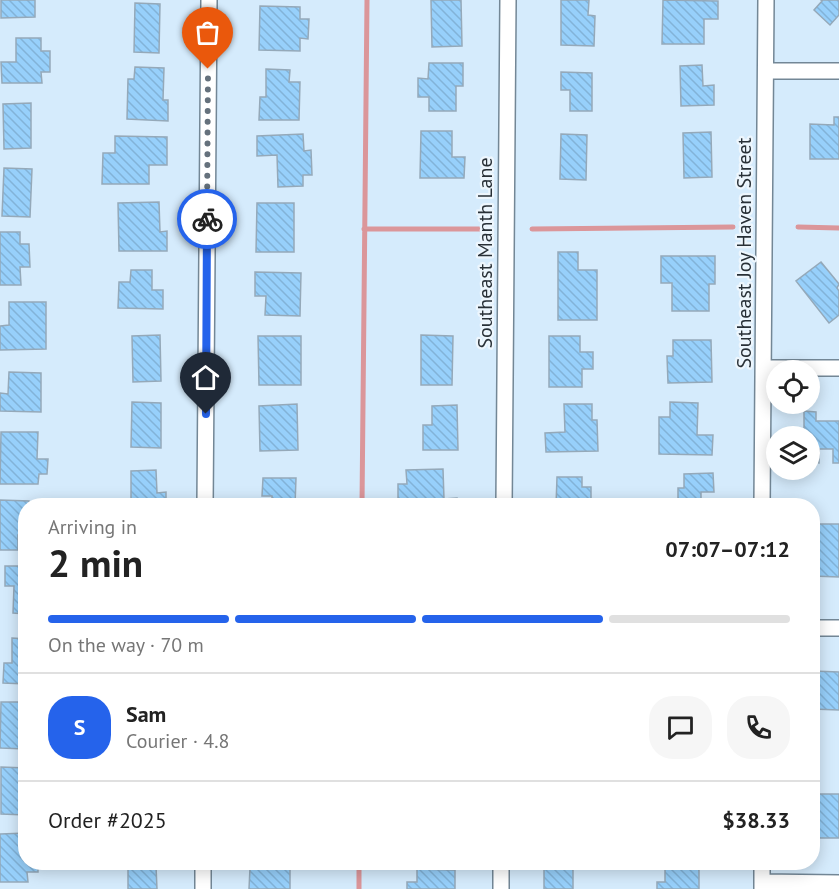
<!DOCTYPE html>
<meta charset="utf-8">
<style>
:root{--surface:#fff;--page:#f6f6f6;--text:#222;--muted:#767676;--line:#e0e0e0;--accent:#2563eb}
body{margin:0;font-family:"PT Sans",sans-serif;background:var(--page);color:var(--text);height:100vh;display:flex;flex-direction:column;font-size:22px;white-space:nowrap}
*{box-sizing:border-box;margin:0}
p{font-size:20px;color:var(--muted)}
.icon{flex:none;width:33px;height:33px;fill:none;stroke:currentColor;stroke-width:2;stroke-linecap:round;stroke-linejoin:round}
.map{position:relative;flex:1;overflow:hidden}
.drawer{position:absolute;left:18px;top:498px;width:802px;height:372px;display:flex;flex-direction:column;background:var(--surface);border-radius:24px;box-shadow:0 3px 15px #0003}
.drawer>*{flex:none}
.controls{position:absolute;left:766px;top:360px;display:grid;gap:12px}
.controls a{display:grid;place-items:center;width:54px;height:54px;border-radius:50%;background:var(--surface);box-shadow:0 3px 15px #0003;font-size:30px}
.pin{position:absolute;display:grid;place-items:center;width:51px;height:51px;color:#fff;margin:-62px -26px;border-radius:50% 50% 50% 0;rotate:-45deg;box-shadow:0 0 6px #0007}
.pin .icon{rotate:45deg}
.courier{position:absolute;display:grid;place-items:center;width:60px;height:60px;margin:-30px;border:4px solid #2563eb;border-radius:50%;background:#fff;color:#222;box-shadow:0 2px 8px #0007}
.summary em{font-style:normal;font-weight:800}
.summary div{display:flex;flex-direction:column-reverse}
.summary{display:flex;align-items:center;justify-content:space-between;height:102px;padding:0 30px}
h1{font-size:39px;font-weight:800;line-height:45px}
.bar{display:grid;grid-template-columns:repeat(4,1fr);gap:9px 6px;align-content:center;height:72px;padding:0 30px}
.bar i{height:8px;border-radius:4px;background:var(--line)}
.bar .active{background:var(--accent)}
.bar p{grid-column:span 4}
.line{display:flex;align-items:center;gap:15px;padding:0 30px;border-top:2px solid var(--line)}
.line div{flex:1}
.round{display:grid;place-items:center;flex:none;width:63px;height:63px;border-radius:24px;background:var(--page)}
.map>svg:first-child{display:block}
</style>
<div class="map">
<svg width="839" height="889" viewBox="0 0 839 889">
<defs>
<pattern id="building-back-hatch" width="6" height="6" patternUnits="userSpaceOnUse" patternTransform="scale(1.5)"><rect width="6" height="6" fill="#97d0fb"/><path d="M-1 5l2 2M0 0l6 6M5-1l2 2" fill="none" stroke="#82b3d8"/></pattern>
</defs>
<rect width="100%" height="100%" fill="#d5ebfc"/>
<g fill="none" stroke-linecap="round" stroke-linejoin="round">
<path stroke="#db969a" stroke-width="5" d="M798 227 839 228
M364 229H486
M532 229 733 227
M362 506 367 0
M359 889V862"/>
</g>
<path fill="url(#building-back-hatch)" stroke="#95a9b9" stroke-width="1.5" d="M1 0H35V17L1 18Z
M431 0H461L462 46 432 47Z
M561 0H589L588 15 595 16 594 46 561 45Z
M663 0 718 1V19H704V44H662Z
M821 0H839V15L830 25 814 10 822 1Z
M135 3 160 4 159 53 134 52Z
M260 6 300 7V19H309L308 39 300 38V51L259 50Z
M16 38H41V51H50V72H41L42 83H2L1 62H16Z
M429 63H463V86H456V111H429V97H418V78L428 79Z
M702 65 703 86 714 85V105L681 106 680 66Z
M135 67 164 68 163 100H168V121L127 119 128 79H134Z
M266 69 290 70 289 82H300L299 120H259L260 97H266Z
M561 72 592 73V111H570V90H561Z
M31 103V148L4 149 3 104Z
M834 117H839V159H810V124L834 125Z
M421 131H452V157H465L464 178H420Z
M711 132 712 177 684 178 683 133Z
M303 134 304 151 311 150 312 175H303V186L278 187 277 155 257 156V136Z
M561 134 587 135 586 180 560 179Z
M115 136 167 137V165H149V184H102L103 153H115Z
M4 168 32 169 30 217 2 216Z
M159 202 160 232 167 231V251H119L118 203Z
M257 203H294V252H256Z
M0 232H20V244H29L30 267H20L21 285H0Z
M558 252H578V270H597V320H558Z
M661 256H715V284H709V311H672V283H661Z
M821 262 839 284 837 288 839 291V315L829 323 796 281Z
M131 270H152V290H163V309L118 308 119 282H130Z
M255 272 301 273 300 316 265 315 266 296H255Z
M9 302H46V349L0 350V326L9 325Z
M160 335 161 381 133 382 132 336Z
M421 335 453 336 452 385H421Z
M258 336H301V385H259Z
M549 336H580V352H593V369H582V387H549Z
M673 340H711L712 382 668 383 667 356H673Z
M9 372 41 373V412L0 411V393L8 394Z
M132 402 161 403V448L131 447Z
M670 402 698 403 697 435H713L712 455 659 454V417H670Z
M297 404 298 450 260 451 259 406Z
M564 404H592V420H597L598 451 546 452 545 433 565 432Z
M457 405 458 450H423V425H432V406Z
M804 411 816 412V421H839V463H833V449H819V463L810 462V436H804Z
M1 432H38L37 459H48L47 474H39L38 484H0Z
M443 469 444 499 457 498V506H406V500H398V484H407L406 470Z
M156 470 157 493 166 492V506H131V471Z
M713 473 714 492H701V506H678V488H684V474Z
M557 477H582V487H591V506H556Z
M263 478H296L295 506H272V496H262Z
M0 500 29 501V506H26V535H18V550H0Z
M813 524H839V577L813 576Z
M5 566H26V614L13 613 14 586H5Z
M12 638 26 639V684L3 683 4 663H12Z
M813 671 839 672V710L813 709Z
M1 702H26V749L0 748Z
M1 767 26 768V815L1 814Z
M813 794H839V838H813Z
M26 833V862H38V872H27L28 882H0V834Z
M156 866 157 889H128V867Z
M544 867H573V889H544Z
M250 868 290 869V889H249Z
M699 868V889H657V882H665V869Z
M417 869 455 870V889H407V882H417Z"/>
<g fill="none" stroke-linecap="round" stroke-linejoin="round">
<g stroke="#738796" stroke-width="18">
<path id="street" d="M766 71H839
M764 368H839
M205 506 209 0
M504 506 508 0
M762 506 766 0
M813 628H839
M762 882 839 883
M203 889V862
M501 889V862
M762 889V862"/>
</g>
<use href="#street" stroke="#fff" stroke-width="15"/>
</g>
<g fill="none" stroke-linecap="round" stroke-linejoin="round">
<path stroke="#65717c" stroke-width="6" stroke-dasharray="0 10.8" d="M207 219 208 69"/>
<path stroke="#2563eb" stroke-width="8" d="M206 414 207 219"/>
</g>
<g text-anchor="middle" stroke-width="4.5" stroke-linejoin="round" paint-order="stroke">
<g font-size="20" fill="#283037" stroke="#edf6fd">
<text transform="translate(485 253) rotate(-90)" y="7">Southeast Manth Lane</text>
<text transform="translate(744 253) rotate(-90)" y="7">Southeast Joy Haven Street</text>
</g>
</g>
</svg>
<div class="controls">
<a><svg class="icon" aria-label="locate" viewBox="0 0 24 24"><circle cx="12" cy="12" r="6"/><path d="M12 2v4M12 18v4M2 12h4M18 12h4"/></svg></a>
<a><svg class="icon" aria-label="layers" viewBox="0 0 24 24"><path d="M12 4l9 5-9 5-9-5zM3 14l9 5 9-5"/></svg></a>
</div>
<div class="pin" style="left:208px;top:69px;background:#ea580c"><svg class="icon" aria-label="bag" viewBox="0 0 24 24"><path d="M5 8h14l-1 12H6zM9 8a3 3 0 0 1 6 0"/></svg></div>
<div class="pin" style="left:206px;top:414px;background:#1f2937"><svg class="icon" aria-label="home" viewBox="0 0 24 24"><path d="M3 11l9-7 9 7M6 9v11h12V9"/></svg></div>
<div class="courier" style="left:207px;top:219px"><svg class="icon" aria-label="bike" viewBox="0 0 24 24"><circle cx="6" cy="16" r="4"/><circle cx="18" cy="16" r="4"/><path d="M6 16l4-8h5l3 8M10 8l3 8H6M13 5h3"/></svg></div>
<section class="drawer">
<div class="summary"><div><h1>2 min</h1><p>Arriving in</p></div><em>07:07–07:12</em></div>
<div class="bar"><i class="active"></i><i class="active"></i><i class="active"></i><i></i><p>On the way · 70 m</p></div>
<div class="line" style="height:108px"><b class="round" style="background:var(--accent);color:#fff">S</b><div><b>Sam</b><p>Courier · 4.8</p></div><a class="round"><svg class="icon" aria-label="chat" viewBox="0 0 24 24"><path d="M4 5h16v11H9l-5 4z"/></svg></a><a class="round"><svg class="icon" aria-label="phone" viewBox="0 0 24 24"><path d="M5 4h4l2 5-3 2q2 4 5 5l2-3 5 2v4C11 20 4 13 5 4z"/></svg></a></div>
<div class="line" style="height:78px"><div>Order #2025</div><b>$38.33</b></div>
</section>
</div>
